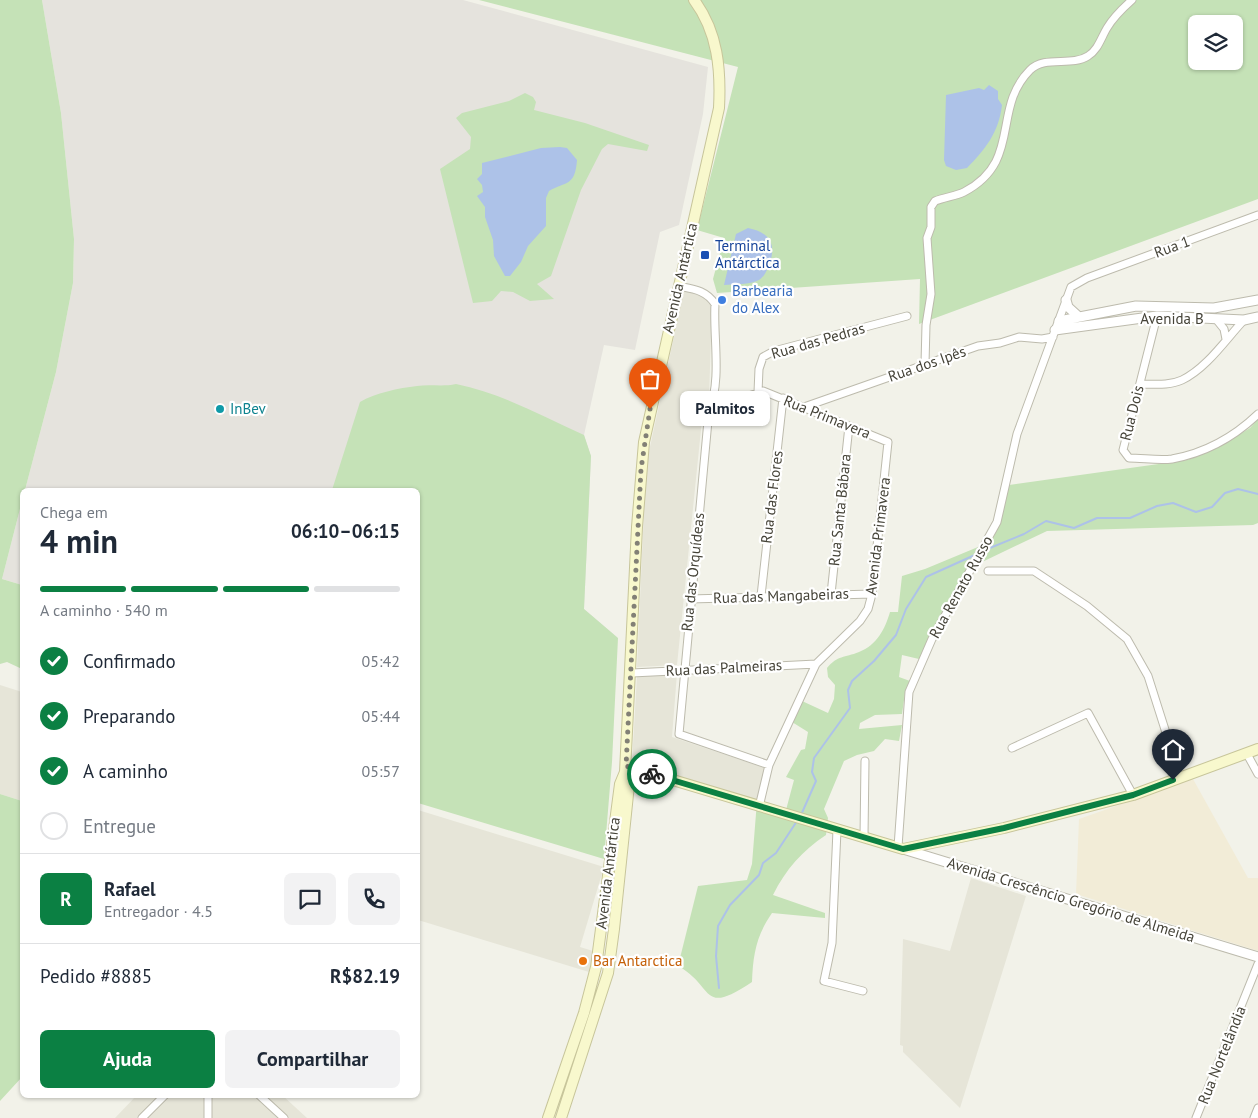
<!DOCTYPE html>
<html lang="pt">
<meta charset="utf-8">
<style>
:root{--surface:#fff;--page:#f2f2f3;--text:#1f2937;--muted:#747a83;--line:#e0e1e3;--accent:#0b8043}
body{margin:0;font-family:"PT Sans",sans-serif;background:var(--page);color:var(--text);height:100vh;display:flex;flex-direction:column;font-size:19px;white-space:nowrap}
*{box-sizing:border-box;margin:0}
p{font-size:16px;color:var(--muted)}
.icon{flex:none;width:28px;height:28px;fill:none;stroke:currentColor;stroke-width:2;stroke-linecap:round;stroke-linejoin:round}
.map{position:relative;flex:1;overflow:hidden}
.details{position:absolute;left:20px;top:488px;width:400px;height:610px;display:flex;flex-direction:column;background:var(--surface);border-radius:8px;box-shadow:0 1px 4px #0004}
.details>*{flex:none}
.buttons{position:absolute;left:1188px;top:15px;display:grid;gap:10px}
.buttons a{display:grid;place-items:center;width:55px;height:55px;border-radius:8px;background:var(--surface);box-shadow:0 1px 4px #0004;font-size:25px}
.pin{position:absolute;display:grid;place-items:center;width:42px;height:42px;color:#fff;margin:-51px -21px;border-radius:50% 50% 50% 0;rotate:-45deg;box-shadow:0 0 5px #0007}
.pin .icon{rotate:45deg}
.courier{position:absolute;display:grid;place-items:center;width:50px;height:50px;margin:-25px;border:4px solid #0b8043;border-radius:50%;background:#fff;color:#222;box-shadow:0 1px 6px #0007}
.bubble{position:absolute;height:35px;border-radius:8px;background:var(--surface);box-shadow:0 1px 4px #0004;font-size:16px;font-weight:700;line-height:35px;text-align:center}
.headline em{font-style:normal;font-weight:700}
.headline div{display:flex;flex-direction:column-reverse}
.headline{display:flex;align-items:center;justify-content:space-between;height:85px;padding:0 20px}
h1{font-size:32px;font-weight:700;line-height:38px}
.bar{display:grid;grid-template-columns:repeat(4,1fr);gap:8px 5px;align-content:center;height:60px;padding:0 20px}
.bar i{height:6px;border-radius:4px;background:var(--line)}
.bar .selected{background:var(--accent)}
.bar p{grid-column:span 4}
.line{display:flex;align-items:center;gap:12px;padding:0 20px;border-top:1px solid var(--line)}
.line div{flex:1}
.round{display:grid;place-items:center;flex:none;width:52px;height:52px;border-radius:8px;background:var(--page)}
ol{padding:0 20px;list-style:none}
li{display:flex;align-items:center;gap:15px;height:55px}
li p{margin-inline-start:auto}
li .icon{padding:5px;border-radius:50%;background:var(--accent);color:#fff;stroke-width:4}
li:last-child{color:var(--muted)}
li i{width:28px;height:28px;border:2px solid var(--line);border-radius:50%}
.button{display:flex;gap:10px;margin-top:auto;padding:10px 20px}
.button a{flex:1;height:58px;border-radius:8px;background:var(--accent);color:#fff;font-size:20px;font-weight:700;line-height:58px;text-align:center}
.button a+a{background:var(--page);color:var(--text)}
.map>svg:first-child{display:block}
</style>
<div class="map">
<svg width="1258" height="1118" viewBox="0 0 1258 1118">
<rect width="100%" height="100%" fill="#f2f2e9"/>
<path fill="#e6e5d8" d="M684 291 707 297 712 306 709 399 703 410 677 665 637 667 646 465Z
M677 673 672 737 765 768 757 801 632 762 637 676Z
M0 685 22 692V801L0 794Z
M418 810 604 867 580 947 593 951 589 972 418 920Z
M971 878 1026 896 960 1108 903 1052V1046L900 1045 903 939 950 951Z
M137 1095H282L307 1118H115Z"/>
<path fill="#f2ecd7" d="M1193 779 1248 878H1258V951L1076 894 1079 819Z"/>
<path fill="#e5e3dd" d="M42 0H463L708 67 703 114 679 225 660 232 635 350 604 345 584 435 591 456 584 609 618 638 418 490H25L56 372 73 283 74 239 61 113Z
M22 501V585L2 579Z"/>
<path fill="#c5e2b7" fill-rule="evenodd" d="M0 0H42L61 113 74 239 73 283 56 372 25 490H22V501L2 579 22 585V669L7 662 0 664Z
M479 0H1258V199L919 324 920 279 717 293 713 279 724 238 697 230 738 67ZM1196 24H1234V61H1196Z
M525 93 533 97 536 102 534 110 585 123 649 145 647 151 608 144 602 149 581 190 551 276 537 284 554 299 530 301 513 292 501 291 492 301 473 303 440 169 470 149 471 137 456 118 462 113 509 101Z
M456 384C501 393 542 416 584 435L591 456 584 609 618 638 612 762 604 859 418 803V490H332L360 402C375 393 399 388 417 386 430 384 443 387 456 384Z
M1258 419V523L1253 525 1047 531 980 563 999 526 1009 485 1187 460 1220 446 1250 428Z
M978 547 919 659 902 655 899 677 910 681 905 693 902 714 875 715 860 723 859 729 902 725 899 741 885 739 874 751 857 755 844 761 824 809 828 818 826 835C802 851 786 869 773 895L825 913V918L772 913C756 936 753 955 752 982 700 1017 715 986 678 966L698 886 747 880 752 864 757 801 786 810 794 780 786 777 801 750 805 749 808 732 792 722 802 701 828 713 834 699 835 685 828 677 827 668C838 655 844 658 859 652 877 645 885 629 890 612H898L902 576 925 569Z
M0 794 22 801V1077L0 1101Z"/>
<path fill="#adc2e8" d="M989 85 998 91V99L1002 105C999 132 985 150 967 168L956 170 946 166 944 160 946 95 979 88 984 90Z
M560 147 567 148 577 160C575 187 566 181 549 191L546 198V226L528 246 521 262 510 276H505L494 256 493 240 485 217V207L477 196 483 192 482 185 477 179 482 174V163L541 148Z
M748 228C772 233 777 246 768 268 766 272 763 278 759 280 750 285 734 284 724 285L736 234Z"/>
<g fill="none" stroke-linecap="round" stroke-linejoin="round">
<path stroke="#adc2e8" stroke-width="2" d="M985 550 1024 534 1046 521 1074 528 1097 518H1130L1157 506 1173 503 1196 512 1212 507 1225 493 1238 489 1258 494
M801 815 816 781 812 772 814 758 850 708 848 690 852 681 874 661 896 635 906 609 926 577 977 554
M719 988 716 956 718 926 730 905 759 875 763 863 776 853 797 821"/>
<g stroke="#bdbbad" stroke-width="9">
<path id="minor" d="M678 286C693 289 706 290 715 304 713 336 722 381 709 410L679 734 769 765
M1157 316 1123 450 1129 458C1143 458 1159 461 1172 459 1205 453 1234 437 1258 414
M1216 319 1224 329 1226 339
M925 364 926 325 931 294 927 238 931 227V207L935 201C945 197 956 196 964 192 1023 161 991 109 1030 70 1045 55 1071 67 1088 56 1098 50 1101 38 1107 28 1113 18 1123 8 1132 0
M1140 384C1154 384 1169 386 1182 380 1207 368 1226 339 1244 320
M758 392 759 369 763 357 774 351 907 316
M804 407 978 346 1000 343 1019 337 1042 339 1053 337
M709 410 763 391 888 442 872 594 868 609 860 621 816 664 769 765 759 807
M988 571H1034L1087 606 1127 639 1148 676 1168 739 1173 780
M831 594 849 426
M761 596 783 398
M690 599 872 594
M632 673 816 664
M1012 748 1088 713 1133 795
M1247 754 1258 774
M837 830 832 943 824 981 863 991
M864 837 865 761
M898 847 909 692 932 639 997 522 1017 434 1071 287 1087 278 1258 215
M208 1095V1118
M259 1095 284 1118
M142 1118 165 1095
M1196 1118 1258 964
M1254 1118 1258 1108"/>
</g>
<g stroke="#bdbbad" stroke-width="11">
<path id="tertiary" d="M1066 300 1068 307 1079 317
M1059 321 1136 306 1214 308 1258 300
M1055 330 1157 316 1244 320 1258 317
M903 849 1258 957"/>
</g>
<g stroke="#c7c59a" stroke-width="12">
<path id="secondary" d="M626 766 903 849 1004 828 1133 795 1258 749
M548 1118 584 1013 596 967 620 784 625 772
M561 1118 608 973 614 929 629 785 625 772 637 527 644 442 719 108C721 70 718 32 694 0"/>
</g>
<use href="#minor" stroke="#fff" stroke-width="7"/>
<use href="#tertiary" stroke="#fff" stroke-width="9"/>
<use href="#secondary" stroke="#f8f8cd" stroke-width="10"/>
</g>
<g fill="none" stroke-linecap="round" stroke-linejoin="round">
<path stroke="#828076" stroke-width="5" stroke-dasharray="0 9" d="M650 409 641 469 626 766 652 774"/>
<path stroke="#0b8043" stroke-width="6" d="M652 774 903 849 1004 828 1133 795 1173 780"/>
</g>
<rect fill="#1a4fb4" stroke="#fff" stroke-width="2" x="700" y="250" width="10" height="10" rx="2.5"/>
<circle fill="#3f7fe0" stroke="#fff" stroke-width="2" cx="722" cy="300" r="5"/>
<circle fill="#0f9aa8" stroke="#fff" stroke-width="2" cx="220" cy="409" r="5"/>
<circle fill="#e8710a" stroke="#fff" stroke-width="2" cx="583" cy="961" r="5"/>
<g text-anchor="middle" stroke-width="4.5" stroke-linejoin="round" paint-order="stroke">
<g font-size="15" fill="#164399" stroke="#fff" text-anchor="start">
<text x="715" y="251">Terminal<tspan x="715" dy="17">Antárctica</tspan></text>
</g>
<g font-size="15" fill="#454338" stroke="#fff">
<text transform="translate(1172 247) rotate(-20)" y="5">Rua 1</text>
<text transform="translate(680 278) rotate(-77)" y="5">Avenida Antártica</text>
<text x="1172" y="324">Avenida B</text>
<text transform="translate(818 341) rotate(-16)" y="5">Rua das Pedras</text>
<text transform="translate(927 364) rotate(-19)" y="5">Rua dos Ipês</text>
<text transform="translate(1132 413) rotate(-76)" y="5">Rua Dois</text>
<text transform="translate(827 417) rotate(22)" y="5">Rua Primavera</text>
<text transform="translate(772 497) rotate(-83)" y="5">Rua das Flores</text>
<text transform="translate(840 510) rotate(-84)" y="5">Rua Santa Bábara</text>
<text transform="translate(878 536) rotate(-83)" y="5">Avenida Primavera</text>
<text transform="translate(693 572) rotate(-84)" y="5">Rua das Orquídeas</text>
<text transform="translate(961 587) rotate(-61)" y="5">Rua Renato Russo</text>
<text transform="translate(781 596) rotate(-2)" y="5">Rua das Mangabeiras</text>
<text transform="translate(724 668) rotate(-3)" y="5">Rua das Palmeiras</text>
<text transform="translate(608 873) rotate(-83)" y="5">Avenida Antártica</text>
<text transform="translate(1071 900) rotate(17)" y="5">Avenida Crescêncio Gregório de Almeida</text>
<text transform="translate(1222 1055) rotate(-68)" y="5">Rua Nortelândia</text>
</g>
<g font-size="15" fill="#366cbe" stroke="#fff" text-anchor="start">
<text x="732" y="296">Barbearia<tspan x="732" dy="17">do Alex</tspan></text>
</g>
<g font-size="15" fill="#0d838f" stroke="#fff" text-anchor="start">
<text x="230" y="414">InBev</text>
</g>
<g font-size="15" fill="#c56008" stroke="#fff" text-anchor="start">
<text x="593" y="966">Bar Antarctica</text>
</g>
</g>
</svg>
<div class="buttons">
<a><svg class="icon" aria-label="layers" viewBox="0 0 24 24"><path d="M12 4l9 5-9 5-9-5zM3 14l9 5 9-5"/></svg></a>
</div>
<div class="pin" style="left:650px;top:409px;background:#ea580c"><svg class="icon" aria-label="bag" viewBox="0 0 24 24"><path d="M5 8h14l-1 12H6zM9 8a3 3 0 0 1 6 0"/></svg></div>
<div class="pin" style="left:1173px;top:780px;background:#1f2937"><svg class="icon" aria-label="home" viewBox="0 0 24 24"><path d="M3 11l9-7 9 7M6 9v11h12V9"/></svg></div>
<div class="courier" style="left:652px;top:774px"><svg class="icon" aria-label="bike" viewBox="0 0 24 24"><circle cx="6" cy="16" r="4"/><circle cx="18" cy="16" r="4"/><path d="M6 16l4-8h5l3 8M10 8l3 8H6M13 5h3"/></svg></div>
<div class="bubble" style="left:680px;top:391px;width:90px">Palmitos</div>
<section class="details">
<div class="headline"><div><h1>4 min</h1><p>Chega em</p></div><em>06:10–06:15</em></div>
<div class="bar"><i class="selected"></i><i class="selected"></i><i class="selected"></i><i></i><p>A caminho · 540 m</p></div>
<ol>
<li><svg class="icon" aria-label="check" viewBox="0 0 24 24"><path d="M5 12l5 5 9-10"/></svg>Confirmado<p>05:42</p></li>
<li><svg class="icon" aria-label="check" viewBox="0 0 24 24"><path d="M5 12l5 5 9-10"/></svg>Preparando<p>05:44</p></li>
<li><svg class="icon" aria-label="check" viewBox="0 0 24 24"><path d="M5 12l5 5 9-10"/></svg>A caminho<p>05:57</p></li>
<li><i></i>Entregue</li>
</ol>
<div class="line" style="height:90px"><b class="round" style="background:var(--accent);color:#fff">R</b><div><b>Rafael</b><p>Entregador · 4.5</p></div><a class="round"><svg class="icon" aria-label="chat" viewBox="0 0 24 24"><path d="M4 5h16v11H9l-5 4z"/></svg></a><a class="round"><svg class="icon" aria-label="phone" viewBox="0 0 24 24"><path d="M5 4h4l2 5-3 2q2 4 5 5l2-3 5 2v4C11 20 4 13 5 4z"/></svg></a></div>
<div class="line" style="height:65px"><div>Pedido #8885</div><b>R$82.19</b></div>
<div class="button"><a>Ajuda</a><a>Compartilhar</a></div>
</section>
</div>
